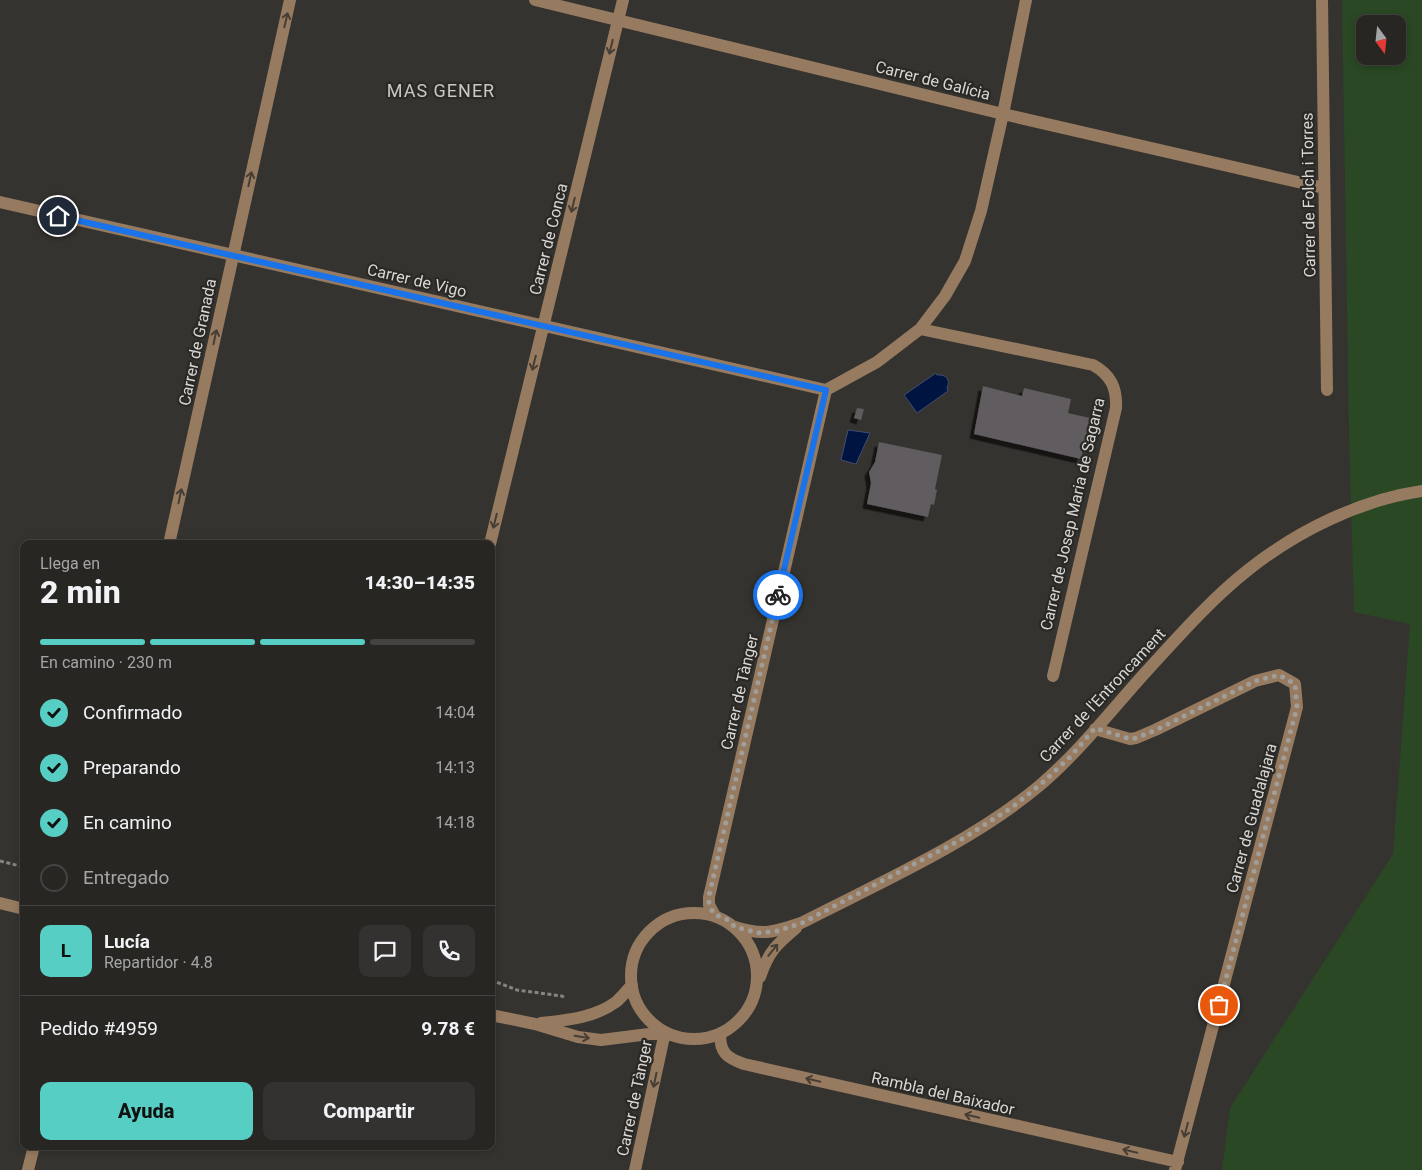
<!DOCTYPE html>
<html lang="es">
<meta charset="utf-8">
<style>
:root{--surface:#282623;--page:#343230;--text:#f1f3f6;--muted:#a5a5a6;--line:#444341;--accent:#56cec3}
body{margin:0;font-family:Roboto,sans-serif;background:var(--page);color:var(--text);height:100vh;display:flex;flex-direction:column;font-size:19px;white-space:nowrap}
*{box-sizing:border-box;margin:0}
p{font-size:16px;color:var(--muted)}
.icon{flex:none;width:28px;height:28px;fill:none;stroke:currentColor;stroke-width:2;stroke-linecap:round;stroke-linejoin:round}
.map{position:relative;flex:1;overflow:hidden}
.drawer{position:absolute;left:20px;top:540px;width:475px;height:610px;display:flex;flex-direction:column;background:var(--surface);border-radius:10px;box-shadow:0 2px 8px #0003,0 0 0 1px var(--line)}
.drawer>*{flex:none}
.needle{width:32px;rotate:165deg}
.tools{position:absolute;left:1356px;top:15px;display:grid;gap:10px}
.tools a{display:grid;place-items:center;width:50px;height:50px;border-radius:10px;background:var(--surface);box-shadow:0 2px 8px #0003,0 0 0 1px var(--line);font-size:25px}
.pin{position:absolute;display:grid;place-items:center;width:42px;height:42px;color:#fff;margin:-21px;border:2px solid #fff;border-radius:50%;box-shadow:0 1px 5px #0007}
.courier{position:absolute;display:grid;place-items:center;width:50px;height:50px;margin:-25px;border:4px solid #1a73e8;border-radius:50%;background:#fff;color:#222;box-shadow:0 1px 6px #0007}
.head em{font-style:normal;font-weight:800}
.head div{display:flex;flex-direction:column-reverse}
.head{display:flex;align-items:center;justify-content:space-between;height:85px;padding:0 20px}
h1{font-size:32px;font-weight:800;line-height:38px}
.bar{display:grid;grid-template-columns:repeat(4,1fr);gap:8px 5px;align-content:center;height:60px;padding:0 20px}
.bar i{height:6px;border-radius:4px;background:var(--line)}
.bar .active{background:var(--accent)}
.bar p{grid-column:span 4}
.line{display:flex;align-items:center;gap:12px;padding:0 20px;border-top:1px solid var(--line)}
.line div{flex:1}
.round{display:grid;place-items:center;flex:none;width:52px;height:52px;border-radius:10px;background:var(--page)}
ol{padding:0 20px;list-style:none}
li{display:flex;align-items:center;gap:15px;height:55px}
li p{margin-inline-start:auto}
li .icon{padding:5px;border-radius:50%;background:var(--accent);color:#111;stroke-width:4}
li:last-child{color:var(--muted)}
li i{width:28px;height:28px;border:2px solid var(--line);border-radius:50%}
.action{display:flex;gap:10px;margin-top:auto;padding:10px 20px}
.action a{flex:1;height:58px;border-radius:10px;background:var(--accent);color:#111;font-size:20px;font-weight:800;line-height:58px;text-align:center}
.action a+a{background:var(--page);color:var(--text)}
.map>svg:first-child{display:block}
</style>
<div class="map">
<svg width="1422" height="1170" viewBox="0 0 1422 1170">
<defs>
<filter id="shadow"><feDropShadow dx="-4.5" dy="4.5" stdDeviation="0" flood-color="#0009"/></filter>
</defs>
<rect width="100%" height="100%" fill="#35332f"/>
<path fill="#294823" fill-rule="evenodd" d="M1342 0H1422V1170H1222L1230 1108 1393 854 1410 624 1354 612 1349 433ZM1365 24H1398V56H1365Z"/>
<path fill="#001442" stroke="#414e6e" d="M936 373 937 375C946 374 951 380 947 388L948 391 917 413 904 395Z
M848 430 870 433 856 464 841 460Z"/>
<path fill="#615b5e" filter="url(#shadow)" d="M983 386 1022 396 1024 388 1071 399 1068 413 1090 418 1081 459 974 434Z
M857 408 864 409 861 420 854 418Z
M879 442 942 455 935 489 937 490 934 505 931 504 928 517 867 504 871 483 869 472 875 462Z"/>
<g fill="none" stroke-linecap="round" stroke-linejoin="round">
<path stroke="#868481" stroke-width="3" stroke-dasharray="4 2.5" stroke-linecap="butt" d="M0 861 24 867
M491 980 517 990 562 996 565 998"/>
<path stroke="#977b61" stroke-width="12" d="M535 0 1003 114 1324 188
M1322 0 1327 390
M0 202 826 390
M920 329 1093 365C1111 375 1117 388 1116 408L1053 676
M826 390 877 362 920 329 945 296 965 261 981 211 1003 114 1026 0
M169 544 290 0
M490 544 623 0
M1095 729 1130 739 1136 738 1155 730 1255 681 1279 675 1295 684 1297 707 1175 1170
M0 903 24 909
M631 976a63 63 0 1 1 126 0a63 63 0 1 1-126 0Z
M714 914 709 905V897L826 390
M735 927C763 936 775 932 801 923 879 883 972 842 1039 786 1078 753 1110 712 1144 674 1177 638 1210 600 1248 570 1297 531 1360 500 1422 491
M760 977C769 951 776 945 796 928
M491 1015 535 1024 578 1037 601 1040 665 1032
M541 1023C567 1020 594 1018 616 1002 622 997 627 990 632 985
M720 1034C720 1053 727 1058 744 1064L1178 1162
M28 1170 34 1146
M635 1170 665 1032"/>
</g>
<defs><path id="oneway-shaft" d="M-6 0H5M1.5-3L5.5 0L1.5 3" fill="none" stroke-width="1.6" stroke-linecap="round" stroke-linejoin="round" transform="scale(1.25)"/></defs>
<g stroke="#463e34">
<use href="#oneway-shaft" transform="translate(286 20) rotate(-77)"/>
<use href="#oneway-shaft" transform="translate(611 47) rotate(104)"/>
<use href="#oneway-shaft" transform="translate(250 179) rotate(-77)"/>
<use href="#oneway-shaft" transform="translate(573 205) rotate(104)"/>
<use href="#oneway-shaft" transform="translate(215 337) rotate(-78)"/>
<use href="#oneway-shaft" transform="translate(534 363) rotate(104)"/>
<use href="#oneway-shaft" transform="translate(180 496) rotate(-78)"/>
<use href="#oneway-shaft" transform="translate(495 521) rotate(104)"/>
<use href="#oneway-shaft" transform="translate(773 950) rotate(-51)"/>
<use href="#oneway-shaft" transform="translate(582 1037) rotate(10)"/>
<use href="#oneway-shaft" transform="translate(655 1080) rotate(102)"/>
<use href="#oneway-shaft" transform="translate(813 1080) rotate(-167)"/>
<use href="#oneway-shaft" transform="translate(972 1116) rotate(-167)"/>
<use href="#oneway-shaft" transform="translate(1186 1130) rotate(105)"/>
<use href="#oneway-shaft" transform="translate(1130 1151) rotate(-167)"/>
</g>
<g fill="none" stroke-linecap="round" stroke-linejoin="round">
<path stroke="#9f9e9a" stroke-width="5" stroke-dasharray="0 9" d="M778 595 709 896V905L714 914 728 920 735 927 760 933 777 931 802 923 962 839 1011 808 1040 785 1070 757 1095 728 1130 739 1136 738 1156 730 1255 681 1279 675 1295 684 1297 707 1219 1005"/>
<path stroke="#1a73e8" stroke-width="6" d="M58 216 826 390 778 595"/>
</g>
<g text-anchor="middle" stroke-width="4.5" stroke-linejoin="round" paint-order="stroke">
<g font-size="16" fill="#d8d7d4" stroke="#2b2925">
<text transform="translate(933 80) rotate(14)" y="6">Carrer de Galícia</text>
<text transform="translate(1308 195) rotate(-91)" y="6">Carrer de Folch i Torres</text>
<text transform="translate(548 239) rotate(-76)" y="6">Carrer de Conca</text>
<text transform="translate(417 280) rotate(13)" y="6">Carrer de Vigo</text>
<text transform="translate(197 342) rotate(-78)" y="6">Carrer de Granada</text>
<text transform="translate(1072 514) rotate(-77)" y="6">Carrer de Josep Maria de Sagarra</text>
<text transform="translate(739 692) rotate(-77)" y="6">Carrer de Tànger</text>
<text transform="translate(1102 695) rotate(-47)" y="6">Carrer de l'Entroncament</text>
<text transform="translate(1251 818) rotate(-75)" y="6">Carrer de Guadalajara</text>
<text transform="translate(943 1093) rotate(13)" y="6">Rambla del Baixador</text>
<text transform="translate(634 1098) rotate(-78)" y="6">Carrer de Tànger</text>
</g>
<g font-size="18" letter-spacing="1" fill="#cac8c2" stroke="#2b2925">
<text x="441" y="97">MAS GENER</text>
</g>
</g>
</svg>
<div class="tools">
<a><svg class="needle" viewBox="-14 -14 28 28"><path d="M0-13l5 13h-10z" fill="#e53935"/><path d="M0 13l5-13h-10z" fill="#a5a5a6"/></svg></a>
</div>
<div class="pin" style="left:1219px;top:1005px;background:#ea580c"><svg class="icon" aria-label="bag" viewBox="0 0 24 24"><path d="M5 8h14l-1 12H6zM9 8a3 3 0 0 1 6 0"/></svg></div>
<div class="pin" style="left:58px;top:216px;background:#1f2937"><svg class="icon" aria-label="home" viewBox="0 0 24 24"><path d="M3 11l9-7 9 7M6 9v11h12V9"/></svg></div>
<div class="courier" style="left:778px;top:595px"><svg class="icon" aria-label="bike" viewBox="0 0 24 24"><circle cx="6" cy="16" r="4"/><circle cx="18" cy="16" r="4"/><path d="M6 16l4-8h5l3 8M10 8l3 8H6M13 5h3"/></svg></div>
<section class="drawer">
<div class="head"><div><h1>2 min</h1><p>Llega en</p></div><em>14:30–14:35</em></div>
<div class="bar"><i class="active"></i><i class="active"></i><i class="active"></i><i></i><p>En camino · 230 m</p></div>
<ol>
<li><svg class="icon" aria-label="check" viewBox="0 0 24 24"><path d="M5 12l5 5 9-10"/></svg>Confirmado<p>14:04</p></li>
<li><svg class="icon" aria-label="check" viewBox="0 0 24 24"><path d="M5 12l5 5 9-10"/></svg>Preparando<p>14:13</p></li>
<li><svg class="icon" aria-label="check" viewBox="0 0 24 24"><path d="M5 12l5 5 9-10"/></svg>En camino<p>14:18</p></li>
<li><i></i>Entregado</li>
</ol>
<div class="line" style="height:90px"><b class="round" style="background:var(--accent);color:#111">L</b><div><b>Lucía</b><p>Repartidor · 4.8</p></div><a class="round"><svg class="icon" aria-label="chat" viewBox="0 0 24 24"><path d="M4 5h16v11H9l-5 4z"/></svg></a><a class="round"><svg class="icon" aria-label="phone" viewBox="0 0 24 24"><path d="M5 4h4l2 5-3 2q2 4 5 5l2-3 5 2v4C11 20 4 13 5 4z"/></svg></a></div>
<div class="line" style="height:65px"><div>Pedido #4959</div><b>9.78 €</b></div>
<div class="action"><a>Ayuda</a><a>Compartir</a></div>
</section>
</div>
